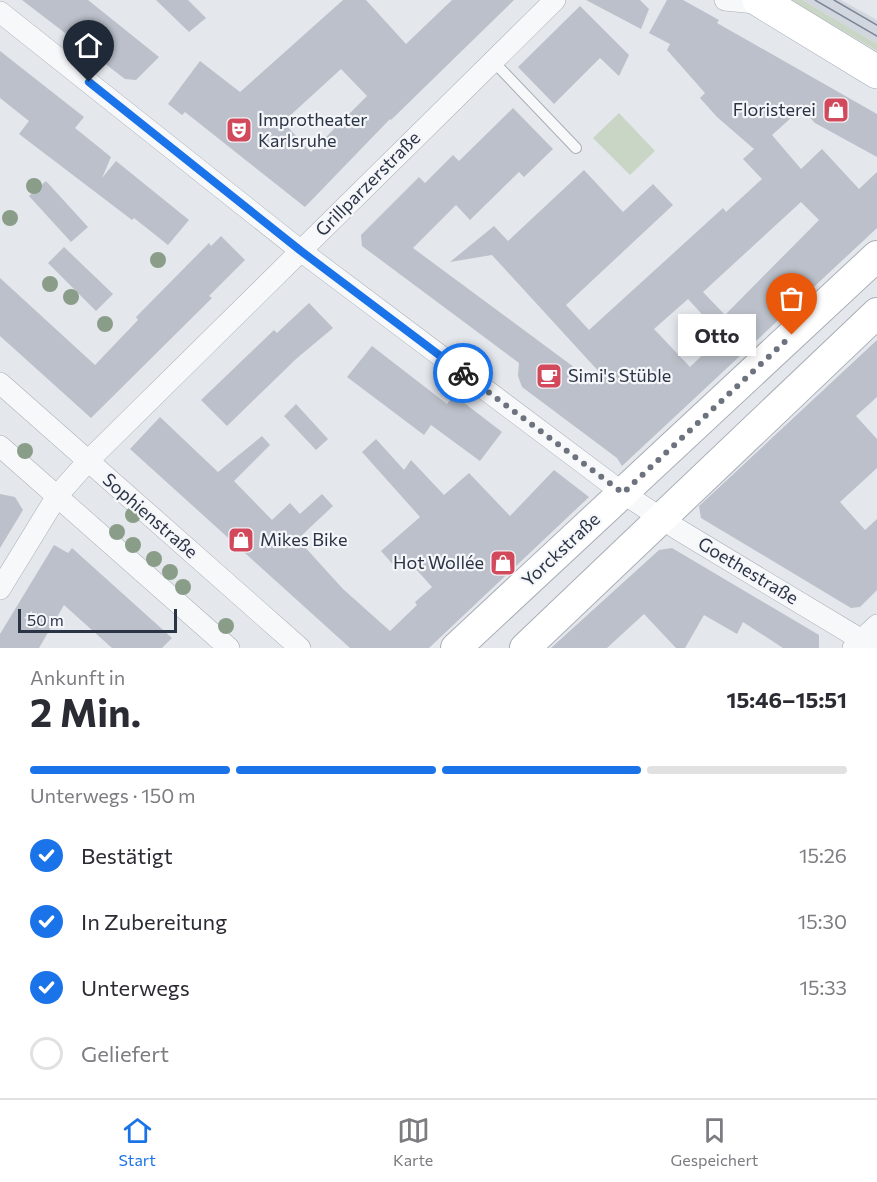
<!DOCTYPE html>
<html lang="de">
<meta charset="utf-8">
<style>
:root{--surface:#fff;--page:#f2f2f3;--text:#2b2b33;--muted:#7c7c81;--line:#e1e1e2;--accent:#1a73e8}
body{margin:0;font-family:Commissioner,sans-serif;background:var(--page);color:var(--text);height:100vh;display:flex;flex-direction:column;font-size:22px;white-space:nowrap}
*{box-sizing:border-box;margin:0}
p{font-size:20px;color:var(--muted)}
.icon{flex:none;width:33px;height:33px;fill:none;stroke:currentColor;stroke-width:2;stroke-linecap:round;stroke-linejoin:round}
.map{position:relative;height:648px;overflow:hidden}
.panel{display:flex;flex-direction:column;background:var(--surface);flex:1}
.panel>*{flex:none}
.scale{position:absolute;left:18px;bottom:15px;width:159px;box-sizing:border-box;padding-left:6px;border:3px solid #2b3445;border-top:0;font-size:16px;line-height:21px;white-space:nowrap;color:#2b3445;-webkit-text-stroke:4px #f4f6f9;paint-order:stroke}
.pin{position:absolute;display:grid;place-items:center;width:51px;height:51px;color:#fff;margin:-62px -26px;border-radius:50% 50% 50% 0;rotate:-45deg;box-shadow:0 0 6px #0007}
.pin .icon{rotate:45deg}
.courier{position:absolute;display:grid;place-items:center;width:60px;height:60px;margin:-30px;border:4px solid #1a73e8;border-radius:50%;background:#fff;color:#222;box-shadow:0 2px 8px #0007}
.bubble{position:absolute;height:42px;border-radius:0px;background:var(--surface);box-shadow:0 3px 9px #0003;font-size:20px;font-weight:700;line-height:42px;text-align:center}
.head em{font-style:normal;font-weight:700}
.head div{display:flex;flex-direction:column-reverse}
.head{display:flex;align-items:center;justify-content:space-between;height:102px;padding:0 30px}
h1{font-size:39px;font-weight:700;line-height:45px}
.bar{display:grid;grid-template-columns:repeat(4,1fr);gap:9px 6px;align-content:center;height:72px;padding:0 30px}
.bar i{height:8px;border-radius:4px;background:var(--line)}
.bar .on{background:var(--accent)}
.bar p{grid-column:span 4}
ol{padding:0 30px;list-style:none}
li{display:flex;align-items:center;gap:18px;height:66px}
li p{margin-inline-start:auto}
li .icon{padding:6px;border-radius:50%;background:var(--accent);color:#fff;stroke-width:4}
li:last-child{color:var(--muted)}
li i{width:33px;height:33px;border:3px solid var(--line);border-radius:50%}
.tab-bar{display:flex;justify-content:space-around;align-items:center;height:84px;border-top:2px solid var(--line);background:var(--surface);font-size:16px;color:var(--muted)}
.tab-bar a{display:grid;justify-items:center;gap:3px}
.tab-bar .on{color:var(--accent)}
.map>svg:first-child{display:block}
</style>
<div class="map">
<svg width="877" height="648" viewBox="0 0 877 648">
<rect width="100%" height="100%" fill="#e4e7ec"/>
<path fill="#d2d6de" d="M802 0H841L877 20V44Z"/>
<path fill="#c9d6c5" d="M790 0H802L877 44V51Z
M619 113 655 151 630 175 593 138Z"/>
<path fill="#bbc0ca" fill-rule="evenodd" d="M22 0H88L159 57 136 80 125 79Z
M156 0H188L206 18 189 32Z
M343 0H366L406 44 452 0H514L391 120 390 119 305 207 185 112 182 115 168 104 200 61 240 92ZM341 69 367 96 311 152 283 122Z
M586 0H640L649 9 641 29Z
M667 0H683L719 20 717 23 877 114V157L815 123 802 109 796 115 779 103 792 117 772 135 801 169 822 149 859 189 877 172V228L622 466 617 458 522 387 518 376 519 363 362 246 361 235 419 177 425 183 453 155 459 161 513 108 553 149 524 177 519 172 470 220 456 205 413 248 594 382 601 374 492 255 450 262 494 226 508 241 584 170 623 212 653 184 673 205 566 305 589 330 723 208 726 212 762 179 743 159 754 149 717 117 700 98 705 93 667 50 670 44 649 33ZM801 202 819 220 725 315 703 292ZM688 299 722 336 690 367 654 329Z
M580 6 629 55 619 76 600 58 554 104 518 67Z
M0 51 84 117 75 128 111 157 102 178 116 161 189 220 168 245 134 218 132 220 19 134 29 121 0 98Z
M46 181 88 227 71 242 29 196Z
M221 236 245 260 209 296 212 298 91 418 0 336V278L95 365 138 320 136 317 209 243 211 246Z
M64 247 113 294 96 311 48 263Z
M309 303 333 328 296 359 227 426 201 400 274 330 277 333Z
M877 340V397L856 416 877 439V468L840 502 865 530 877 519V590L860 607 851 608 701 518 699 506Z
M372 346 447 404 454 395 502 432 480 461 431 425 424 435 347 377Z
M296 404 328 439 316 450 284 416Z
M160 417 218 472 262 436 270 445 234 481 272 520 290 503 300 514 322 494 333 506 301 536 307 542 303 545 343 589 390 631 417 605 415 602 432 587 407 559 396 568 381 551 420 517 362 452 376 439 404 470 411 460 444 495 469 473 510 516 554 470 589 497 429 648H350L130 449Z
M0 494 15 497 23 510 0 548Z
M54 545 68 553 72 548 172 638 162 648H112L64 605 39 648H0V634Z
M672 548 819 635V648H783L743 622 737 634 704 615 685 648H676L644 614 607 648H551L659 550Z"/>
<g fill="none" stroke-linecap="round" stroke-linejoin="round">
<g stroke="#a9aeb7" stroke-width="12">
<path id="lane" d="M492 60 576 148"/>
</g>
<g stroke="#a9aeb7" stroke-width="22">
<path id="street" d="M725 0 765 4
M0 12 301 251 623 493 679 530 875 648
M0 383 300 648
M0 446 229 648
M0 589 57 496 88 461 555 0
M853 648 877 625"/>
</g>
<g stroke="#a9aeb7" stroke-width="32">
<path id="secondary" d="M456 648 877 256
M525 648 877 313"/>
</g>
<g stroke="#a3abb8" stroke-width="34">
<path id="primary" d="M759 0 877 72"/>
</g>
<use href="#lane" stroke="#f7f8fa" stroke-width="10"/>
<use href="#street" stroke="#f7f8fa" stroke-width="21"/>
<use href="#secondary" stroke="#fff" stroke-width="30"/>
<use href="#primary" stroke="#fff" stroke-width="33"/>
<path stroke="#7d8696" stroke-width="1.5" d="M815 0 877 36
M834 0 877 25"/>
</g>
<g fill="#899d89">
<circle cx="34" cy="186" r="8"/>
<circle cx="10" cy="218" r="8"/>
<circle cx="158" cy="260" r="8"/>
<circle cx="50" cy="284" r="8"/>
<circle cx="71" cy="297" r="8"/>
<circle cx="105" cy="324" r="8"/>
<circle cx="25" cy="451" r="8"/>
<circle cx="133" cy="515" r="8"/>
<circle cx="117" cy="532" r="8"/>
<circle cx="133" cy="545" r="8"/>
<circle cx="154" cy="559" r="8"/>
<circle cx="170" cy="572" r="8"/>
<circle cx="183" cy="587" r="8"/>
<circle cx="226" cy="626" r="8"/>
</g>
<g fill="none" stroke-linecap="round" stroke-linejoin="round">
<path stroke="#6c737f" stroke-width="6" stroke-dasharray="0 10.8" d="M463 373 623 493 792 335"/>
<path stroke="#1a73e8" stroke-width="8" d="M89 82 301 251 463 373"/>
</g>
<defs>
<g id="shop-square" transform="scale(1.35)"><rect x="-9" y="-9" width="18" height="18" rx="4" fill="#d1495b" stroke="#f4f6f9"/><path d="M-5-2.5h2.3a2.7 3.5 0 0 1 5.4 0H5L5.5 6h-11ZM-1.5-2.5h3a1.5 2.3 0 0 0-3 0Z" fill="#fff"/></g>
<g id="theatre-square" transform="scale(1.35)"><rect x="-9" y="-9" width="18" height="18" rx="4" fill="#d1495b" stroke="#f4f6f9"/><path d="M-5-5.5Q0-4 5-5.5V0Q5 5 0 6Q-5 5-5 0ZM-3.3-2.5H-1v1.5H-3.3ZM1-2.5H3.3v1.5H1ZM-2.8 1Q0 5.5 2.8 1Z" fill="#fff"/></g>
<g id="cafe-square" transform="scale(1.35)"><rect x="-9" y="-9" width="18" height="18" rx="4" fill="#d1495b" stroke="#f4f6f9"/><path d="M-5.5-4.5H6V0H3Q3 3.5 0 3.5H-2.5Q-5.5 3.5-5.5 0ZM3-3.2v2h1.7v-2ZM-6 4.5H4V6H-6Z" fill="#fff"/></g>
</defs>
<g fill-rule="evenodd">
<use href="#shop-square" x="836" y="110"/>
<use href="#theatre-square" x="239" y="130"/>
<use href="#cafe-square" x="549" y="376"/>
<use href="#shop-square" x="241" y="540"/>
<use href="#shop-square" x="503" y="563"/>
</g>
<g text-anchor="middle" stroke-width="4.5" stroke-linejoin="round" paint-order="stroke">
<g font-size="18" fill="#2b3445" stroke="#f4f6f9" text-anchor="start">
<text x="816" y="116" text-anchor="end">Floristerei</text>
<text x="258" y="126">Improtheater<tspan x="258" dy="21">Karlsruhe</tspan></text>
<text x="568" y="382">Simi's Stüble</text>
<text x="260" y="546">Mikes Bike</text>
<text x="484" y="569" text-anchor="end">Hot Wollée</text>
</g>
<g font-size="18" fill="#2b3445" stroke="#f4f6f9">
<text transform="translate(368 184) rotate(-45)" y="6">Grillparzerstraße</text>
<text transform="translate(150 516) rotate(41)" y="6">Sophienstraße</text>
<text transform="translate(561 550) rotate(-43)" y="6">Yorckstraße</text>
<text transform="translate(748 571) rotate(31)" y="6">Goethestraße</text>
</g>
</g>
</svg>
<div class="scale">50 m</div>
<div class="pin" style="left:792px;top:335px;background:#ea580c"><svg class="icon" aria-label="bag" viewBox="0 0 24 24"><path d="M5 8h14l-1 12H6zM9 8a3 3 0 0 1 6 0"/></svg></div>
<div class="pin" style="left:89px;top:82px;background:#1f2937"><svg class="icon" aria-label="home" viewBox="0 0 24 24"><path d="M3 11l9-7 9 7M6 9v11h12V9"/></svg></div>
<div class="courier" style="left:463px;top:373px"><svg class="icon" aria-label="bike" viewBox="0 0 24 24"><circle cx="6" cy="16" r="4"/><circle cx="18" cy="16" r="4"/><path d="M6 16l4-8h5l3 8M10 8l3 8H6M13 5h3"/></svg></div>
<div class="bubble" style="left:678px;top:314px;width:78px">Otto</div>
</div>
<section class="panel">
<div class="head"><div><h1>2 Min.</h1><p>Ankunft in</p></div><em>15:46–15:51</em></div>
<div class="bar"><i class="on"></i><i class="on"></i><i class="on"></i><i></i><p>Unterwegs · 150 m</p></div>
<ol>
<li><svg class="icon" aria-label="check" viewBox="0 0 24 24"><path d="M5 12l5 5 9-10"/></svg>Bestätigt<p>15:26</p></li>
<li><svg class="icon" aria-label="check" viewBox="0 0 24 24"><path d="M5 12l5 5 9-10"/></svg>In Zubereitung<p>15:30</p></li>
<li><svg class="icon" aria-label="check" viewBox="0 0 24 24"><path d="M5 12l5 5 9-10"/></svg>Unterwegs<p>15:33</p></li>
<li><i></i>Geliefert</li>
</ol>
</section>
<nav class="tab-bar">
<a class="on"><svg class="icon" aria-label="home" viewBox="0 0 24 24"><path d="M3 11l9-7 9 7M6 9v11h12V9"/></svg>Start</a>
<a><svg class="icon" aria-label="map" viewBox="0 0 24 24"><path d="M3 6l6-2 6 2 6-2v14l-6 2-6-2-6 2zM9 4v14M15 6v14"/></svg>Karte</a>
<a><svg class="icon" aria-label="saved" viewBox="0 0 24 24"><path d="M7 4h10v16l-5-4-5 4z"/></svg>Gespeichert</a>
</nav>
